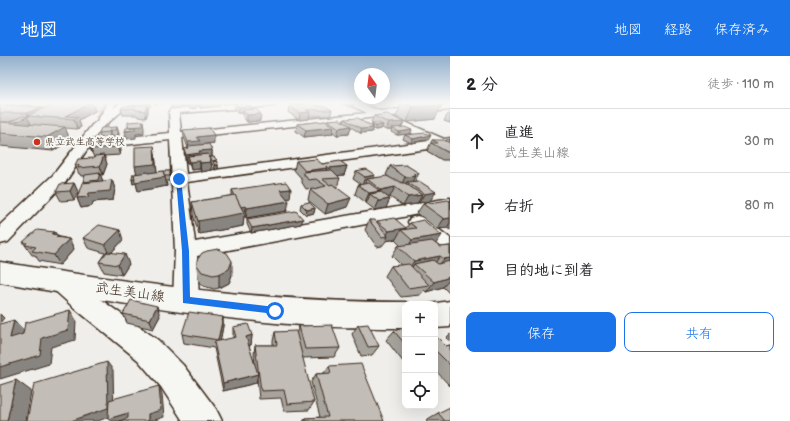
<!DOCTYPE html>
<html lang="ja">
<meta charset="utf-8">
<style>
body{margin:0;font-family:"Balsamiq Sans","Klee One",sans-serif;background:#f2f2f2;color:#202124}
.controls{position:absolute;right:12px;bottom:12px;display:grid;overflow:hidden;border-radius:8px;box-shadow:0 4px 16px #0002}
.controls button{width:36px;height:36px;display:grid;place-items:center;padding:0;border:0;border-bottom:1px solid #e0e0e0;background:#fff;color:#202124;font:20px sans-serif}
.compass{position:absolute;left:354px;top:12px;width:36px;height:36px;border-radius:50%;background:#fff;box-shadow:0 4px 16px #0002;rotate:346deg}
.stop{position:absolute;width:12px;height:12px;margin:-9px;border:3px solid #1a73e8;border-radius:50%;background:#fff}
.stop.end{background:#1a73e8;border-color:#fff;box-shadow:0 1px 4px #0008}
.list{margin:0;padding:0;list-style:none}
h2{display:flex;justify-content:space-between;align-items:center;height:52px;margin:0;padding:0 16px;font-size:17px}
h2 small{font-size:13px;font-weight:400;color:#757577}
.list li{display:grid;grid-template-columns:26px 1fr auto;gap:12px;align-items:center;box-sizing:border-box;height:64px;padding:0 16px;border-top:1px solid #e0e0e0}
.list b{display:block;font-size:15px;white-space:nowrap}
.list p{margin:0;font-size:13px;white-space:nowrap;color:#757577}
.list em{font-size:13px;font-style:normal;color:#757577}
.actions{display:flex;gap:8px;padding:12px 16px}
.actions a{flex:1;padding:9px 0;border:1px solid #1a73e8;border-radius:8px;text-align:center;font-size:14px;color:#1a73e8}
.actions .main{background:#1a73e8;color:#fff}
.icon{flex:none;width:22px;height:22px;fill:none;stroke:currentColor;stroke-width:2;stroke-linecap:round;stroke-linejoin:round}
.map{position:relative;flex:none;width:450px;height:365px;overflow:hidden}
header{display:flex;align-items:center;gap:24px;box-sizing:border-box;height:56px;padding:0 20px;background:#1a73e8;color:#fff}
header strong{font-size:19px}
nav{display:flex;gap:22px;margin-inline-start:auto;font-size:14px}
main{display:flex}
aside{flex:1;background:#fff}
.map>svg:first-child{display:block}
</style>
<header>
<strong>地図</strong>
<nav><a>地図</a><a>経路</a><a>保存済み</a></nav>
</header>
<main>
<div class="map">
<svg width="450" height="365" viewBox="0 0 450 365">
<rect width="100%" height="100%" fill="#efeeea"/>
<filter id="ink" filterUnits="userSpaceOnUse"><feTurbulence type="fractalNoise" baseFrequency=".025" numOctaves="2"/><feDisplacementMap in="SourceGraphic" scale="8" xChannelSelector="R" yChannelSelector="G"/><feConvolveMatrix kernelMatrix="1 2 1 2 8 2 1 2 1" color-interpolation-filters="sRGB"/></filter>
<g filter="url(#ink)">
<!-- green -->
<path fill="#d4d1cc" stroke="#887e75" d="M 0,47 L 105,47 L 99,55 L 0,49 Z"/>
<g fill="none" stroke-linecap="round" stroke-linejoin="round">
<!-- stream -->
<path fill="#81766d" fill-rule="evenodd" d="M 106,47 L 108,47 L 97,62 L 95,62 Z"/>
<defs>
<g id="minor">
<path d="M 108,47 L 116,47 L 105,69 L 97,69 L 96,67 Z"/>
<path d="M 244,47 L 278,47 L 274,50 L 179,57 L 181,76 L 367,57 L 350,49 L 349,47 L 360,47 L 380,55 L 450,48 L 450,54 L 391,60 L 444,83 L 450,82 L 450,90 L 187,126 L 195,186 L 450,142 L 450,152 L 197,200 L 199,244 L 195,251 L 186,255 L 177,251 L 173,244 L 175,195 L 170,84 L 85,93 L 81,92 L 79,89 L 81,86 L 85,85 L 170,77 L 169,55 L 171,53 ZM 377,61 L 429,85 L 186,118 L 182,82 Z"/>
<path d="M 417,160 L 424,162 L 450,182 L 450,200 L 443,198 L 410,170 L 408,166 L 410,162 Z"/>
<path d="M 60,216 L 68,218 L 90,236 L 158,284 L 183,309 L 216,353 L 222,365 L 183,365 L 161,331 L 138,304 L 72,250 L 52,232 L 48,225 L 52,218 Z"/>
</g>
<path id="tertiary" d="M 120,47 L 131,47 L 100,74 L 65,127 L 8,186 L 0,188 L 0,169 L 53,119 L 92,69 Z"/>
<g id="primary">
<path d="M 0,206 C 136,228 267,246 405,246 L 410,248 L 405,248 L 405,272 C 371,272 336,272 302,269 C 200,262 100,244 0,226 Z"/>
<path d="M 450,245 L 450,271 L 435,272 L 435,248 L 430,248 Z"/>
</g>
</defs>
<!-- minor casing -->
<use href="#minor" stroke="#3b2a1e" stroke-width="3"/>
<!-- tertiary casing -->
<use href="#tertiary" stroke="#3b2a1e" stroke-width="3"/>
<!-- primary casing -->
<use href="#primary" stroke="#3b2a1e" stroke-width="3"/>
<!-- minor -->
<use href="#minor" fill="#f6f6f2" fill-rule="evenodd"/>
<!-- tertiary -->
<use href="#tertiary" fill="#f6f6f2" fill-rule="evenodd"/>
<!-- primary -->
<use href="#primary" fill="#f6f6f2" fill-rule="evenodd"/>
</g>
<!-- wall -->
<g fill="#a7a39d" stroke="#3b2a1e">
<path d="M 0,47 L 10,47 L 12,49 L 42,51 L 43,53 L 95,55 L 79,64 L 81,71 L 77,73 L 65,72 L 70,84 L 53,95 L 0,90 L 0,66 L 8,66 L 0,66 Z"/>
<path d="M 129,47 L 151,47 L 150,49 L 150,50 L 148,53 L 148,56 L 146,62 L 138,61 L 137,59 L 123,59 L 121,53 L 129,50 Z"/>
<path d="M 170,47 L 196,47 L 196,52 L 190,53 L 188,50 L 172,53 Z"/>
<path d="M 197,47 L 220,47 L 220,50 L 200,52 Z"/>
<path d="M 233,47 L 248,47 L 251,50 L 251,53 L 260,65 L 247,66 L 243,61 L 243,57 L 238,57 L 235,53 L 235,48 Z"/>
<path d="M 288,47 L 302,47 L 302,48 L 318,50 L 332,54 L 330,60 L 309,60 L 309,63 L 299,64 L 288,56 L 289,50 L 292,49 Z"/>
<path d="M 340,47 L 354,47 L 353,50 L 347,50 Z"/>
<path d="M 394,47 L 437,47 L 435,63 L 407,66 L 396,61 L 401,49 Z"/>
<path d="M 450,57 L 450,67 L 444,65 L 448,58 Z"/>
<path d="M 374,60 L 404,66 L 401,72 L 412,74 L 410,78 L 397,79 L 391,76 L 392,74 L 386,74 L 382,72 L 381,73 L 375,74 L 373,73 L 372,76 L 360,77 L 351,71 L 349,78 L 337,79 L 333,76 L 332,78 L 304,81 L 296,75 L 297,68 L 327,65 L 327,64 L 344,66 L 344,63 L 365,67 L 371,69 L 372,67 L 373,67 L 371,66 Z"/>
<path d="M 117,71 L 119,78 L 118,81 L 112,81 L 111,84 L 110,84 L 111,86 L 121,94 L 120,99 L 104,100 L 107,108 L 103,119 L 100,119 L 103,125 L 112,124 L 115,133 L 113,144 L 93,146 L 92,150 L 81,152 L 77,142 L 83,127 L 83,126 L 85,120 L 81,120 L 80,118 L 79,118 L 75,109 L 94,102 L 95,101 L 94,101 L 92,97 L 89,89 L 100,82 L 99,77 Z"/>
<path d="M 183,74 L 214,87 L 200,89 L 212,94 L 212,101 L 217,106 L 218,109 L 218,113 L 215,114 L 213,109 L 211,107 L 212,114 L 201,116 L 200,113 L 191,114 L 189,107 L 187,107 L 185,101 L 184,93 L 188,92 L 184,81 Z"/>
<path d="M 405,79 L 429,83 L 411,87 L 403,83 Z"/>
<path d="M 450,83 L 450,104 L 442,104 L 427,95 L 432,84 L 446,85 L 446,84 Z"/>
<path d="M 154,90 L 155,98 L 157,116 L 170,115 L 171,125 L 166,125 L 167,130 L 138,135 L 136,127 L 133,128 L 132,123 Z"/>
<path d="M 296,105 L 347,110 L 344,119 L 337,119 L 340,122 L 337,131 L 336,131 L 347,151 L 325,158 L 308,144 L 310,134 L 315,133 L 314,132 L 306,133 L 301,125 L 301,122 L 294,114 Z"/>
<path d="M 390,110 L 419,117 L 415,125 L 430,145 L 419,147 L 418,146 L 417,148 L 403,150 L 390,141 L 388,141 L 386,152 L 375,154 L 366,147 L 367,146 L 365,146 L 355,138 L 358,129 L 360,128 L 353,123 L 356,115 L 374,122 L 390,122 L 386,119 Z"/>
<path d="M 74,127 L 78,136 L 74,144 L 61,145 L 56,136 Z"/>
<path d="M 232,134 L 290,142 L 286,142 L 287,155 L 246,162 L 245,160 L 244,160 L 243,170 L 199,178 L 193,159 L 192,146 L 232,140 Z"/>
<path d="M 450,145 L 450,174 L 447,172 L 437,173 L 417,157 L 423,148 Z"/>
<path d="M 301,148 L 315,152 L 314,157 L 306,159 L 300,153 Z"/>
<path d="M 247,163 L 301,168 L 251,177 L 247,168 Z"/>
<path d="M 369,164 L 377,166 L 377,165 L 405,173 L 410,167 L 440,191 L 450,190 L 450,238 L 443,231 L 426,236 L 424,234 L 420,239 L 401,241 L 385,220 L 391,210 L 401,209 L 392,200 L 398,190 L 401,190 L 395,184 L 396,183 L 386,185 L 382,190 L 377,191 L 365,174 Z"/>
<path d="M 56,178 L 60,181 L 69,183 L 74,193 L 60,209 L 39,205 L 35,199 L 32,199 L 23,186 Z"/>
<path d="M 83,182 L 123,184 L 112,196 L 129,208 L 122,219 L 104,216 L 99,206 L 105,197 L 88,192 Z"/>
<path d="M 197,209 L 232,219 L 229,227 L 219,232 L 214,233 L 203,230 L 198,223 Z"/>
<path d="M 123,258 L 160,260 L 153,273 L 127,267 Z"/>
<path d="M 223,261 L 223,270 L 220,285 L 233,282 L 233,271 L 252,279 L 251,289 L 249,289 L 255,311 L 254,298 L 255,289 L 273,289 L 273,285 L 275,276 L 296,278 L 299,270 L 340,292 L 334,301 L 302,302 L 314,346 L 309,354 L 284,355 L 281,342 L 259,343 L 257,323 L 256,327 L 223,335 L 214,292 L 184,287 L 182,278 Z"/>
<path d="M 358,269 L 379,290 L 372,299 L 361,300 L 352,278 Z"/>
<path d="M 394,275 L 405,275 L 405,307 L 404,307 L 386,284 Z"/>
<path d="M 450,278 L 450,285 L 446,282 Z"/>
<path d="M 435,283 L 446,290 L 450,289 L 450,330 L 435,314 Z"/>
<path d="M 329,310 L 384,365 L 303,365 L 306,362 L 320,361 L 311,326 L 316,318 L 324,317 Z"/>
<path d="M 438,357 L 450,365 L 427,365 L 426,364 Z"/>
</g>
<!-- shaded-wall -->
<g fill="#888480" stroke="#3b2a1e">
<path d="M 0,47 L 10,47 L 13,51 L 0,56 Z"/>
<path d="M 91,47 L 92,47 L 95,55 L 79,64 L 81,71 L 77,73 L 74,63 L 65,60 Z"/>
<path d="M 147,47 L 150,47 L 150,50 L 148,53 Z"/>
<path d="M 154,47 L 166,47 L 154,48 Z"/>
<path d="M 171,47 L 188,47 L 188,50 L 172,53 Z"/>
<path d="M 189,47 L 196,47 L 196,52 L 190,53 Z"/>
<path d="M 200,47 L 220,47 L 220,50 L 200,52 Z"/>
<path d="M 292,47 L 302,47 L 302,48 L 292,49 Z"/>
<path d="M 348,47 L 354,47 L 353,50 L 347,50 Z"/>
<path d="M 147,49 L 148,56 L 146,62 L 145,55 Z"/>
<path d="M 442,49 L 435,63 L 407,66 L 413,51 Z"/>
<path d="M 251,50 L 251,56 L 243,54 L 243,57 L 238,57 L 239,51 Z"/>
<path d="M 42,51 L 46,61 L 28,60 L 27,57 Z"/>
<path d="M 310,56 L 309,63 L 299,64 L 300,57 Z"/>
<path d="M 261,58 L 260,65 L 247,66 L 247,59 Z"/>
<path d="M 27,61 L 31,68 L 9,78 L 0,69 Z"/>
<path d="M 143,65 L 144,72 L 144,77 L 136,78 L 136,82 L 127,83 L 125,75 L 129,75 L 128,71 Z"/>
<path d="M 404,66 L 400,73 L 392,72 L 392,74 L 386,74 L 389,67 Z"/>
<path d="M 383,69 L 381,73 L 375,74 L 376,70 Z"/>
<path d="M 351,70 L 349,78 L 337,79 L 339,72 Z"/>
<path d="M 374,70 L 372,76 L 360,77 L 362,73 Z"/>
<path d="M 65,71 L 70,84 L 53,95 L 47,81 Z"/>
<path d="M 117,71 L 119,78 L 118,81 L 116,74 Z"/>
<path d="M 334,71 L 332,78 L 304,81 L 306,74 Z"/>
<path d="M 110,74 L 112,81 L 111,84 L 109,76 Z"/>
<path d="M 412,74 L 410,78 L 397,79 L 399,76 Z"/>
<path d="M 214,79 L 214,87 L 200,89 L 189,94 L 188,86 L 197,81 Z"/>
<path d="M 431,79 L 429,83 L 411,87 L 413,83 Z"/>
<path d="M 110,81 L 112,89 L 91,93 L 92,97 L 89,89 L 97,87 Z"/>
<path d="M 119,86 L 121,94 L 120,99 L 117,91 Z"/>
<path d="M 154,90 L 155,98 L 157,117 L 137,119 L 135,110 Z"/>
<path d="M 212,94 L 212,102 L 210,101 L 210,102 L 201,104 L 201,106 L 200,106 L 200,113 L 191,114 L 190,106 L 188,100 L 189,107 L 187,107 L 186,99 L 199,95 Z"/>
<path d="M 104,99 L 107,108 L 103,119 L 100,110 Z"/>
<path d="M 211,106 L 212,114 L 201,116 L 200,107 Z"/>
<path d="M 215,109 L 218,109 L 218,113 L 215,114 Z"/>
<path d="M 347,110 L 344,119 L 326,121 L 329,112 Z"/>
<path d="M 327,112 L 325,121 L 304,119 L 305,115 Z"/>
<path d="M 100,117 L 103,126 L 87,135 L 83,126 Z"/>
<path d="M 375,119 L 372,126 L 367,123 L 365,129 L 362,130 L 365,121 Z"/>
<path d="M 149,120 L 165,121 L 167,130 L 138,135 L 136,127 L 133,128 L 132,123 Z"/>
<path d="M 415,120 L 411,128 L 407,126 L 406,129 L 401,130 L 405,121 Z"/>
<path d="M 112,124 L 115,133 L 113,144 L 93,146 L 92,150 L 81,152 L 77,142 L 89,137 Z"/>
<path d="M 74,127 L 78,136 L 74,144 L 70,135 Z"/>
<path d="M 395,131 L 390,141 L 377,143 L 381,134 Z"/>
<path d="M 291,133 L 290,142 L 278,144 L 280,134 Z"/>
<path d="M 380,135 L 377,143 L 370,138 L 367,146 L 365,146 L 369,137 Z"/>
<path d="M 436,136 L 430,145 L 419,147 L 424,138 Z"/>
<path d="M 422,139 L 417,148 L 403,150 L 408,141 Z"/>
<path d="M 351,142 L 347,151 L 325,158 L 328,148 Z"/>
<path d="M 390,143 L 386,152 L 375,154 L 379,145 Z"/>
<path d="M 289,145 L 287,155 L 246,162 L 247,152 Z"/>
<path d="M 246,150 L 245,160 L 244,160 L 243,170 L 199,178 L 198,165 L 241,151 Z"/>
<path d="M 315,152 L 314,157 L 306,159 L 307,154 Z"/>
<path d="M 450,162 L 450,167 L 447,172 L 437,173 L 444,163 Z"/>
<path d="M 303,163 L 301,168 L 251,177 L 252,172 Z"/>
<path d="M 406,172 L 404,177 L 401,174 L 396,183 L 386,185 L 388,180 L 386,180 L 389,175 Z"/>
<path d="M 120,174 L 123,184 L 109,199 L 105,189 Z"/>
<path d="M 55,176 L 57,180 L 58,179 L 63,188 L 52,178 Z"/>
<path d="M 442,179 L 435,189 L 406,194 L 412,184 Z"/>
<path d="M 69,183 L 74,193 L 60,209 L 54,199 Z"/>
<path d="M 125,198 L 129,208 L 122,219 L 118,209 Z"/>
<path d="M 440,200 L 433,210 L 414,208 L 410,215 L 407,215 L 414,205 Z"/>
<path d="M 450,202 L 450,211 L 436,213 L 444,203 Z"/>
<path d="M 232,205 L 232,219 L 229,227 L 219,232 L 219,218 Z"/>
<path d="M 450,221 L 450,223 L 443,231 L 426,236 L 434,226 Z"/>
<path d="M 157,250 L 160,260 L 153,273 L 150,264 Z"/>
<path d="M 70,254 L 76,264 L 75,284 L 51,291 L 49,308 L 0,323 L 0,311 L 42,282 Z"/>
<path d="M 0,258 L 4,262 L 0,267 Z"/>
<path d="M 223,261 L 223,270 L 219,293 L 218,284 Z"/>
<path d="M 14,264 L 24,274 L 20,291 L 10,282 Z"/>
<path d="M 252,279 L 251,289 L 245,290 L 246,281 Z"/>
<path d="M 107,306 L 113,314 L 114,359 L 98,365 L 71,365 Z"/>
<path d="M 258,318 L 256,327 L 223,335 L 223,327 Z"/>
<path d="M 16,324 L 31,335 L 26,365 L 7,365 Z"/>
<path d="M 159,330 L 162,338 L 164,361 L 152,365 L 148,365 L 148,358 Z"/>
<path d="M 128,357 L 129,365 L 111,365 L 108,363 Z"/>
</g>
<!-- building -->
<g fill="#c2bdb7" stroke="#3b2a1e">
<path d="M 3,47 L 9,47 L 5,49 L 42,51 L 27,57 L 0,57 L 0,48 Z"/>
<path d="M 56,47 L 91,47 L 65,60 L 78,61 L 74,63 L 27,60 Z"/>
<path d="M 235,47 L 248,47 L 251,50 L 239,51 Z"/>
<path d="M 313,47 L 318,50 L 325,50 L 332,54 L 306,54 L 310,56 L 300,57 L 289,50 Z"/>
<path d="M 402,47 L 437,47 L 442,49 L 413,51 Z"/>
<path d="M 24,48 L 32,49 L 28,50 L 20,50 Z"/>
<path d="M 147,49 L 145,55 L 136,54 L 135,52 L 121,53 L 123,50 Z"/>
<path d="M 256,53 L 261,58 L 247,59 L 243,54 Z"/>
<path d="M 387,58 L 404,66 L 389,67 L 374,60 Z"/>
<path d="M 23,60 L 27,60 L 27,61 L 13,67 L 7,67 Z"/>
<path d="M 358,62 L 365,67 L 374,70 L 371,71 L 373,72 L 362,73 L 344,63 Z"/>
<path d="M 339,63 L 351,70 L 339,72 L 327,64 Z"/>
<path d="M 143,65 L 143,70 L 128,71 L 128,66 Z"/>
<path d="M 325,65 L 334,71 L 306,74 L 297,68 Z"/>
<path d="M 0,66 L 65,71 L 47,81 L 0,77 Z"/>
<path d="M 372,67 L 378,67 L 383,69 L 376,70 Z"/>
<path d="M 117,71 L 116,74 L 110,74 L 109,76 L 99,77 L 101,72 Z"/>
<path d="M 135,71 L 135,74 L 125,75 L 126,72 Z"/>
<path d="M 405,71 L 412,74 L 399,76 L 392,72 Z"/>
<path d="M 209,72 L 214,79 L 197,81 L 200,85 L 188,86 L 183,74 Z"/>
<path d="M 425,77 L 431,79 L 413,83 L 405,79 Z"/>
<path d="M 110,81 L 109,86 L 97,87 L 97,88 L 89,89 L 91,83 Z"/>
<path d="M 432,84 L 444,84 L 450,87 L 450,96 L 447,96 L 431,87 L 438,87 Z"/>
<path d="M 119,86 L 117,91 L 91,93 L 93,89 L 100,89 L 101,87 Z"/>
<path d="M 209,88 L 212,94 L 199,95 L 200,97 L 186,99 L 184,93 L 189,92 L 188,90 Z"/>
<path d="M 154,90 L 155,108 L 135,110 L 135,91 Z"/>
<path d="M 208,98 L 211,106 L 200,107 L 200,105 L 190,106 L 188,100 Z"/>
<path d="M 104,99 L 100,110 L 78,112 L 79,109 L 75,109 L 78,103 L 94,102 L 95,100 Z"/>
<path d="M 210,101 L 214,101 L 217,104 L 212,105 Z"/>
<path d="M 316,103 L 322,108 L 340,105 L 347,110 L 329,112 L 326,110 L 327,112 L 305,115 L 296,105 Z"/>
<path d="M 216,105 L 218,109 L 215,109 L 213,106 Z"/>
<path d="M 406,109 L 419,117 L 413,118 L 415,120 L 405,121 L 390,110 Z"/>
<path d="M 366,113 L 375,119 L 365,121 L 356,115 Z"/>
<path d="M 332,114 L 340,122 L 322,123 L 330,129 L 332,128 L 351,142 L 328,148 L 310,134 L 326,130 L 316,123 L 308,124 L 303,116 Z"/>
<path d="M 163,115 L 165,121 L 135,126 L 134,118 L 148,116 L 148,117 Z"/>
<path d="M 163,115 L 170,115 L 170,120 L 165,120 Z"/>
<path d="M 100,117 L 98,124 L 83,126 L 85,119 Z"/>
<path d="M 133,118 L 134,118 L 135,123 L 132,123 Z"/>
<path d="M 387,120 L 394,124 L 397,124 L 402,127 L 405,127 L 422,139 L 408,141 L 395,131 L 381,134 L 367,123 Z"/>
<path d="M 112,124 L 110,135 L 89,137 L 88,141 L 77,142 L 82,127 Z"/>
<path d="M 419,125 L 436,136 L 424,138 L 407,126 Z"/>
<path d="M 286,126 L 291,133 L 280,134 L 289,145 L 247,152 L 246,150 L 241,151 L 232,134 Z"/>
<path d="M 74,127 L 70,135 L 56,136 L 60,128 Z"/>
<path d="M 369,127 L 380,135 L 369,137 L 358,129 Z"/>
<path d="M 381,136 L 390,143 L 379,145 L 370,138 Z"/>
<path d="M 235,139 L 244,157 L 198,165 L 192,146 Z"/>
<path d="M 448,144 L 450,145 L 450,162 L 444,163 L 423,148 Z"/>
<path d="M 309,146 L 315,152 L 307,154 L 301,148 Z"/>
<path d="M 296,155 L 303,163 L 252,172 L 247,163 Z"/>
<path d="M 394,162 L 406,172 L 389,175 L 377,165 Z"/>
<path d="M 369,164 L 375,164 L 388,180 L 382,181 Z"/>
<path d="M 423,164 L 442,179 L 412,184 L 401,174 L 416,172 L 410,167 Z"/>
<path d="M 99,169 L 120,174 L 105,189 L 83,182 Z"/>
<path d="M 37,174 L 55,176 L 52,178 L 58,179 L 56,181 L 69,183 L 54,199 L 32,195 L 36,191 L 25,189 L 27,187 L 23,186 Z"/>
<path d="M 432,185 L 440,191 L 450,190 L 450,202 L 444,203 L 440,200 L 414,205 L 398,190 Z"/>
<path d="M 218,193 L 227,197 L 232,205 L 229,213 L 219,218 L 213,219 L 202,216 L 197,209 L 197,204 L 202,197 L 207,195 Z"/>
<path d="M 107,196 L 125,198 L 118,209 L 99,206 Z"/>
<path d="M 433,204 L 438,208 L 450,205 L 450,221 L 434,226 L 414,208 Z"/>
<path d="M 409,208 L 429,229 L 408,232 L 391,210 Z"/>
<path d="M 131,244 L 157,250 L 150,264 L 123,258 Z"/>
<path d="M 70,254 L 68,274 L 42,282 L 40,299 L 0,311 L 0,268 L 14,264 L 10,282 L 23,278 L 25,267 Z"/>
<path d="M 189,256 L 223,261 L 218,284 L 182,278 Z"/>
<path d="M 248,268 L 252,279 L 246,281 L 258,318 L 223,327 L 214,286 L 236,281 L 233,271 Z"/>
<path d="M 368,268 L 379,290 L 368,291 L 358,269 Z"/>
<path d="M 332,269 L 340,292 L 305,293 L 299,270 Z"/>
<path d="M 403,272 L 405,275 L 405,288 L 394,275 Z"/>
<path d="M 296,275 L 314,346 L 287,348 L 284,334 L 261,335 L 255,289 L 277,289 L 275,276 Z"/>
<path d="M 438,282 L 446,290 L 450,289 L 450,309 L 435,294 L 435,283 Z"/>
<path d="M 107,306 L 108,352 L 71,365 L 27,365 L 34,328 Z"/>
<path d="M 361,308 L 384,365 L 306,365 L 306,362 L 328,361 L 316,318 L 331,317 L 329,310 Z"/>
<path d="M 16,324 L 7,365 L 0,365 L 0,329 Z"/>
<path d="M 159,330 L 161,354 L 148,358 L 148,365 L 119,365 L 128,362 L 128,357 L 108,363 L 109,344 Z"/>
<path d="M 450,351 L 450,365 L 445,365 L 438,357 Z"/>
</g>
</g>
<!-- sky -->
<linearGradient id="sky" x2="0" y2="1"><stop stop-color="#91afcc"/><stop offset="0.48" stop-color="#f8f7f6"/><stop offset="1" stop-color="#f8f7f6" stop-opacity="0"/></linearGradient>
<rect width="450" height="98" fill="url(#sky)"/>
<!-- route -->
<path fill="#1a73e8" d="M 179,121 L 181,123 L 189,195 L 190,241 L 275,251 L 280,255 L 278,257 L 275,258 L 183,247 L 182,195 L 176,123 Z"/>
<!-- markers -->
<circle fill="#c8321e" stroke="#f6f6f2" stroke-width="1.5" cx="37" cy="86" r="4"/>
<g text-anchor="middle" dominant-baseline="central" stroke-width="4" stroke-linejoin="round" paint-order="stroke">
<!-- far-poi labels -->
<g font-size="10" fill="#3b2a1e" stroke="#f6f6f2" text-anchor="start">
<text x="45" y="86">県立武生高等学校</text>
</g>
<!-- near-street labels -->
<g font-size="14" fill="#3b2a1e" stroke="#f6f6f2">
<text transform="translate(130 236) rotate(8)">武生美山線</text>
</g>
</g>
</svg>
<div class="controls">
<button>+</button>
<button>−</button>
<button><svg class="icon" aria-label="locate" viewBox="0 0 24 24"><circle cx="12" cy="12" r="6"/><path d="M12 2v4M12 18v4M2 12h4M18 12h4"/></svg></button>
</div>
<svg class="compass" viewBox="-18 -18 36 36"><path d="M0-13l5 13h-10z" fill="#e53935"/><path d="M0 13l5-13h-10z" fill="#757577"/></svg>
<div class="stop" style="left:275px;top:255px"></div>
<div class="stop end" style="left:179px;top:123px"></div>
</div>
<aside>
<h2>2 分<small>徒歩 · 110 m</small></h2>
<ul class="list">
<li><svg class="icon" aria-label="ahead" viewBox="0 0 24 24"><path d="M12 20V5M6 11l6-6 6 6"/></svg><div><b>直進</b><p>武生美山線</p></div><em>30 m</em></li>
<li><svg class="icon" aria-label="right" viewBox="0 0 24 24"><path d="M7 20v-9h11M14 6l5 5-5 5"/></svg><div><b>右折</b></div><em>80 m</em></li>
<li><svg class="icon" aria-label="arrive" viewBox="0 0 24 24"><path d="M6 21V4h12l-3 4 3 4H6"/></svg><div><b>目的地に到着</b></div></li>
</ul>
<div class="actions"><a class="main">保存</a><a>共有</a></div>
</aside>
</main>
